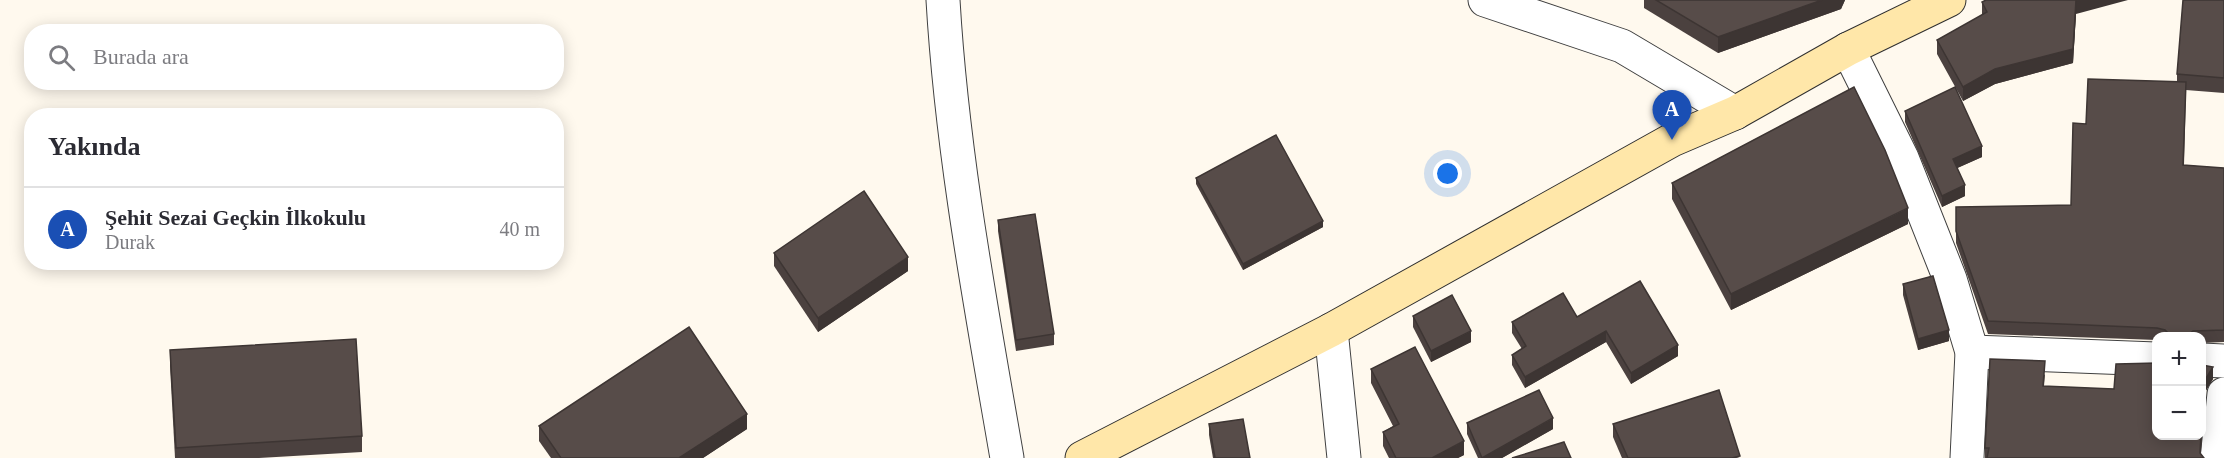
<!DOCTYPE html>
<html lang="tr">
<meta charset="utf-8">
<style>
body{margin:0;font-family:"Times New Roman",serif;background:#f2f2f3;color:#2b2b33}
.controls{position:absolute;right:18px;bottom:18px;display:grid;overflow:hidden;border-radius:12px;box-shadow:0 3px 15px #0003}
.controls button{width:54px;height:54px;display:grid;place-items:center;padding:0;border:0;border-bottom:2px solid #e1e1e2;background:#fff;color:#2b2b33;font:30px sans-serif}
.you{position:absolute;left:1448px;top:174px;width:21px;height:21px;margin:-15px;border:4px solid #fff;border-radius:50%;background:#1a73e8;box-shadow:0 0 0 9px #1a73e833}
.badge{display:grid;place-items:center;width:39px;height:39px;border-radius:50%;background:#db2777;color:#fff;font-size:20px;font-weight:700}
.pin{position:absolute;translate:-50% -50px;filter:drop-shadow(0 2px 3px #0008)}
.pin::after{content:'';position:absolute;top:32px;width:21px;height:18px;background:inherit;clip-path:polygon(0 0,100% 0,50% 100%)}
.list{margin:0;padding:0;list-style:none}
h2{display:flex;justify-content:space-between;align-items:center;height:78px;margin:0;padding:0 24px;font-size:26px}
h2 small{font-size:20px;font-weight:400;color:#7c7c81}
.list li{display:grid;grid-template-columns:39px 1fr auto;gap:18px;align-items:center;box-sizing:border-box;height:84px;padding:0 24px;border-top:2px solid #e1e1e2}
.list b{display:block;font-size:22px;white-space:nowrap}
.list p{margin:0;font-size:20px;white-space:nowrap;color:#7c7c81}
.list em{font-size:20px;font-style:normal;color:#7c7c81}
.icon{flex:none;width:33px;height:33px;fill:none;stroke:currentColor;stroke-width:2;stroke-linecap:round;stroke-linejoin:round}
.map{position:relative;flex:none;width:2224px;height:458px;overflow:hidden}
.search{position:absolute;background:#fff;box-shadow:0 3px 15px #0003;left:24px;top:24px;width:540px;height:66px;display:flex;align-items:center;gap:15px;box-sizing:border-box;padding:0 21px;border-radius:24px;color:#7c7c81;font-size:22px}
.panel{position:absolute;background:#fff;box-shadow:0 3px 15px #0003;left:24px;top:108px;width:540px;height:162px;border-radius:24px}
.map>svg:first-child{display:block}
</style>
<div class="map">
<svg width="2224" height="458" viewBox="0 0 2224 458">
<rect width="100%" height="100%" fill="#fff9ee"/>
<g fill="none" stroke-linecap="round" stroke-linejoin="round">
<defs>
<g id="street">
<path d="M 943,0 C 952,154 981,307 1007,458"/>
<path d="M 1485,0 L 1622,46 L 1735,113"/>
<path d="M 1848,49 L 1902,158 L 1950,279 L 1972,352 L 1967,458"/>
<path d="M 1331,330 L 1344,458"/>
<path d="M 1972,352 L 2156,359"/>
<path d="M 2202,360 L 2224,361"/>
<path d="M 2217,458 L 2224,394"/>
</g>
<path id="secondary" d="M 1082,458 L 1331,330 L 1672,140 L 1735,113 L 1848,49 L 1949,0"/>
</defs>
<!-- street casing -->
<use href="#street" stroke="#404040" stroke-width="35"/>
<!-- secondary casing -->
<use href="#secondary" stroke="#2f2f2f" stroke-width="35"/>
<!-- street -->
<use href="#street" stroke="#fff" stroke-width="33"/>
<!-- secondary -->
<use href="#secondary" stroke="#ffe7a9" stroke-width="33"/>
</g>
<!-- wall -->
<g fill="#4b413f">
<path d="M 1644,0 L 1845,0 L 1841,9 L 1718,53 L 1644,8 Z"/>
<path d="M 2224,0 L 2224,93 L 2186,90 L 2184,165 L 2224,168 L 2224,342 L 2202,343 L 2202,336 L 2157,336 L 2157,340 L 1988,334 L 1956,243 L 1956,207 L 2071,205 L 2086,124 L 2177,82 L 2177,74 Z"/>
<path d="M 1982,2 L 2076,14 L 2073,63 L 1995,84 L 1963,101 L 1937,54 L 1937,40 L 1982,15 Z"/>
<path d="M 1905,111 L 1982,157 L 1957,168 L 1965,196 L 1942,207 L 1905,122 Z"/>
<path d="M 1196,178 L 1323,227 L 1243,270 L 1196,184 Z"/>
<path d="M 1672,183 L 1908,224 L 1731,310 L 1672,199 Z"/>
<path d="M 998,220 L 1054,334 L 1054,345 L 1016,351 L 998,231 Z"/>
<path d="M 774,253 L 908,271 L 818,332 L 774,266 Z"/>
<path d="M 1903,284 L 1949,341 L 1918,350 L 1903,295 Z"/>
<path d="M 1413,316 L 1471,342 L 1431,362 L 1413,327 Z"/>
<path d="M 1577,317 L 1678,356 L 1631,384 L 1606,342 L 1525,388 L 1512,365 L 1512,355 L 1522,349 L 1512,333 L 1512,322 Z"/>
<path d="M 170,350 L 362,436 L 362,452 L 259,458 L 175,458 L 170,366 Z"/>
<path d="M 2202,365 L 2213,379 L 2205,392 L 2201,454 L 2204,458 L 1985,458 L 1985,448 L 2045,374 L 2044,386 L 2114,389 Z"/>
<path d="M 1371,369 L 1464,455 L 1458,458 L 1389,458 L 1383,446 L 1383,432 L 1393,426 L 1371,383 Z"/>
<path d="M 1467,423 L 1553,429 L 1502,458 L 1478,458 L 1467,434 Z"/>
<path d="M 1209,424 L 1250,458 L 1213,458 L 1209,435 Z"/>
<path d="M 1613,424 L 1740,458 L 1622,458 L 1613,437 Z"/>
<path d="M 539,426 L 747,429 L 703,458 L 551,458 L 539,441 Z"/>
</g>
<!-- shaded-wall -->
<g fill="#3d3533">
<path d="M 1822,0 L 1845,0 L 1841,9 L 1718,53 L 1718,37 Z"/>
<path d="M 2076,0 L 2128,0 L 2076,14 L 2073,63 L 1995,84 L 1963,101 L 1963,87 Z"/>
<path d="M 1982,146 L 1982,157 L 1953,170 L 1953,159 Z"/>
<path d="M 1965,185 L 1965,196 L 1942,207 L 1942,196 Z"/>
<path d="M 1908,208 L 1908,224 L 1731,310 L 1731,294 Z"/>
<path d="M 1323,221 L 1323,227 L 1243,270 L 1243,264 Z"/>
<path d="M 908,257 L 908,271 L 818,332 L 818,318 Z"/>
<path d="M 1949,330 L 1949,341 L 1918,350 L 1918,339 Z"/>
<path d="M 1471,331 L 1471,342 L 1431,362 L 1431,351 Z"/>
<path d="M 1606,331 L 1606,342 L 1525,388 L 1525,377 Z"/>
<path d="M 1678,345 L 1678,356 L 1631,384 L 1631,373 Z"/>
<path d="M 2213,367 L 2213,379 L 2205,392 L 2200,458 L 2200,453 L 2205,380 Z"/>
<path d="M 747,414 L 747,429 L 703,458 L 679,458 Z"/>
<path d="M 1553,418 L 1553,429 L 1502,458 L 1483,458 Z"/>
<path d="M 1464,441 L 1464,455 L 1458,458 L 1432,458 Z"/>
</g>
<!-- building -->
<g fill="#574c49" stroke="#3d3533" stroke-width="1.5">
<path d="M 1656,0 L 1822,0 L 1718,37 Z"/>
<path d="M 1986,0 L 2076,0 L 2073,49 L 1995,69 L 1963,87 L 1937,40 L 1987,12 L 1982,2 Z"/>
<path d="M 2183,0 L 2224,0 L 2224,78 L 2177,74 Z"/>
<path d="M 2088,79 L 2186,82 L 2183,165 L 2224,168 L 2224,330 L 2193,331 L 2187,336 L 2171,336 L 2165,330 L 2157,328 L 1988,321 L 1956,231 L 1956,207 L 2071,205 L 2073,123 L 2086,124 Z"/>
<path d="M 1854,87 L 1885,150 L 1908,208 L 1731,294 L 1672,183 Z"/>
<path d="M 1955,87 L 1982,146 L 1953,159 L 1965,185 L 1942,196 L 1905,111 Z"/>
<path d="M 1276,135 L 1323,221 L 1243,264 L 1196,178 Z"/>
<path d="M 864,191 L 908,257 L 818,318 L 774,253 Z"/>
<path d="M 1035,214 L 1054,334 L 1016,340 L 998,220 Z"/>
<path d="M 1933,276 L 1949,330 L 1918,339 L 1903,284 Z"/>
<path d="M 1640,281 L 1678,345 L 1631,373 L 1606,331 L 1525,377 L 1512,355 L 1526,346 L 1512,322 L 1563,293 L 1577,317 Z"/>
<path d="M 1452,295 L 1471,331 L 1431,351 L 1413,316 Z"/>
<path d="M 689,327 L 747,414 L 679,458 L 561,458 L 539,426 Z"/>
<path d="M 356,339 L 362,436 L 176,448 L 170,350 Z"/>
<path d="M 1415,347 L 1464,441 L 1432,458 L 1396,458 L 1383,432 L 1399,424 L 1371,369 Z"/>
<path d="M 1990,359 L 2045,361 L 2043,386 L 2114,389 L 2116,364 L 2157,363 L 2157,435 L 2201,435 L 2200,453 L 2204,458 L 1987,458 L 1989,448 L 1985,448 Z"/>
<path d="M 2202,365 L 2213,367 L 2205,380 L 2202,429 Z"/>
<path d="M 1539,390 L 1553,418 L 1482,458 L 1467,423 Z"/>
<path d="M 1719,390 L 1740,456 L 1732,458 L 1628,458 L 1613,424 Z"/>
<path d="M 1243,419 L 1250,458 L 1215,458 L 1209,424 Z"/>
<path d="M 1564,442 L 1571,458 L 1512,458 Z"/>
</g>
</svg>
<div class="controls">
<button>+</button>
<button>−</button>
</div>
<div class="you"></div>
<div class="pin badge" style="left:1672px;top:140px;background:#1a4fb4">A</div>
<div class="search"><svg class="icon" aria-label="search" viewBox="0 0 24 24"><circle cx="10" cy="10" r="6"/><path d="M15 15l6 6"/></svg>Burada ara</div>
<section class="panel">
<h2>Yakında<small></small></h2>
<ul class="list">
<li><span class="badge" style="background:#1a4fb4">A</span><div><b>Şehit Sezai Geçkin İlkokulu</b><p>Durak</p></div><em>40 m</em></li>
</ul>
</section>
</div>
